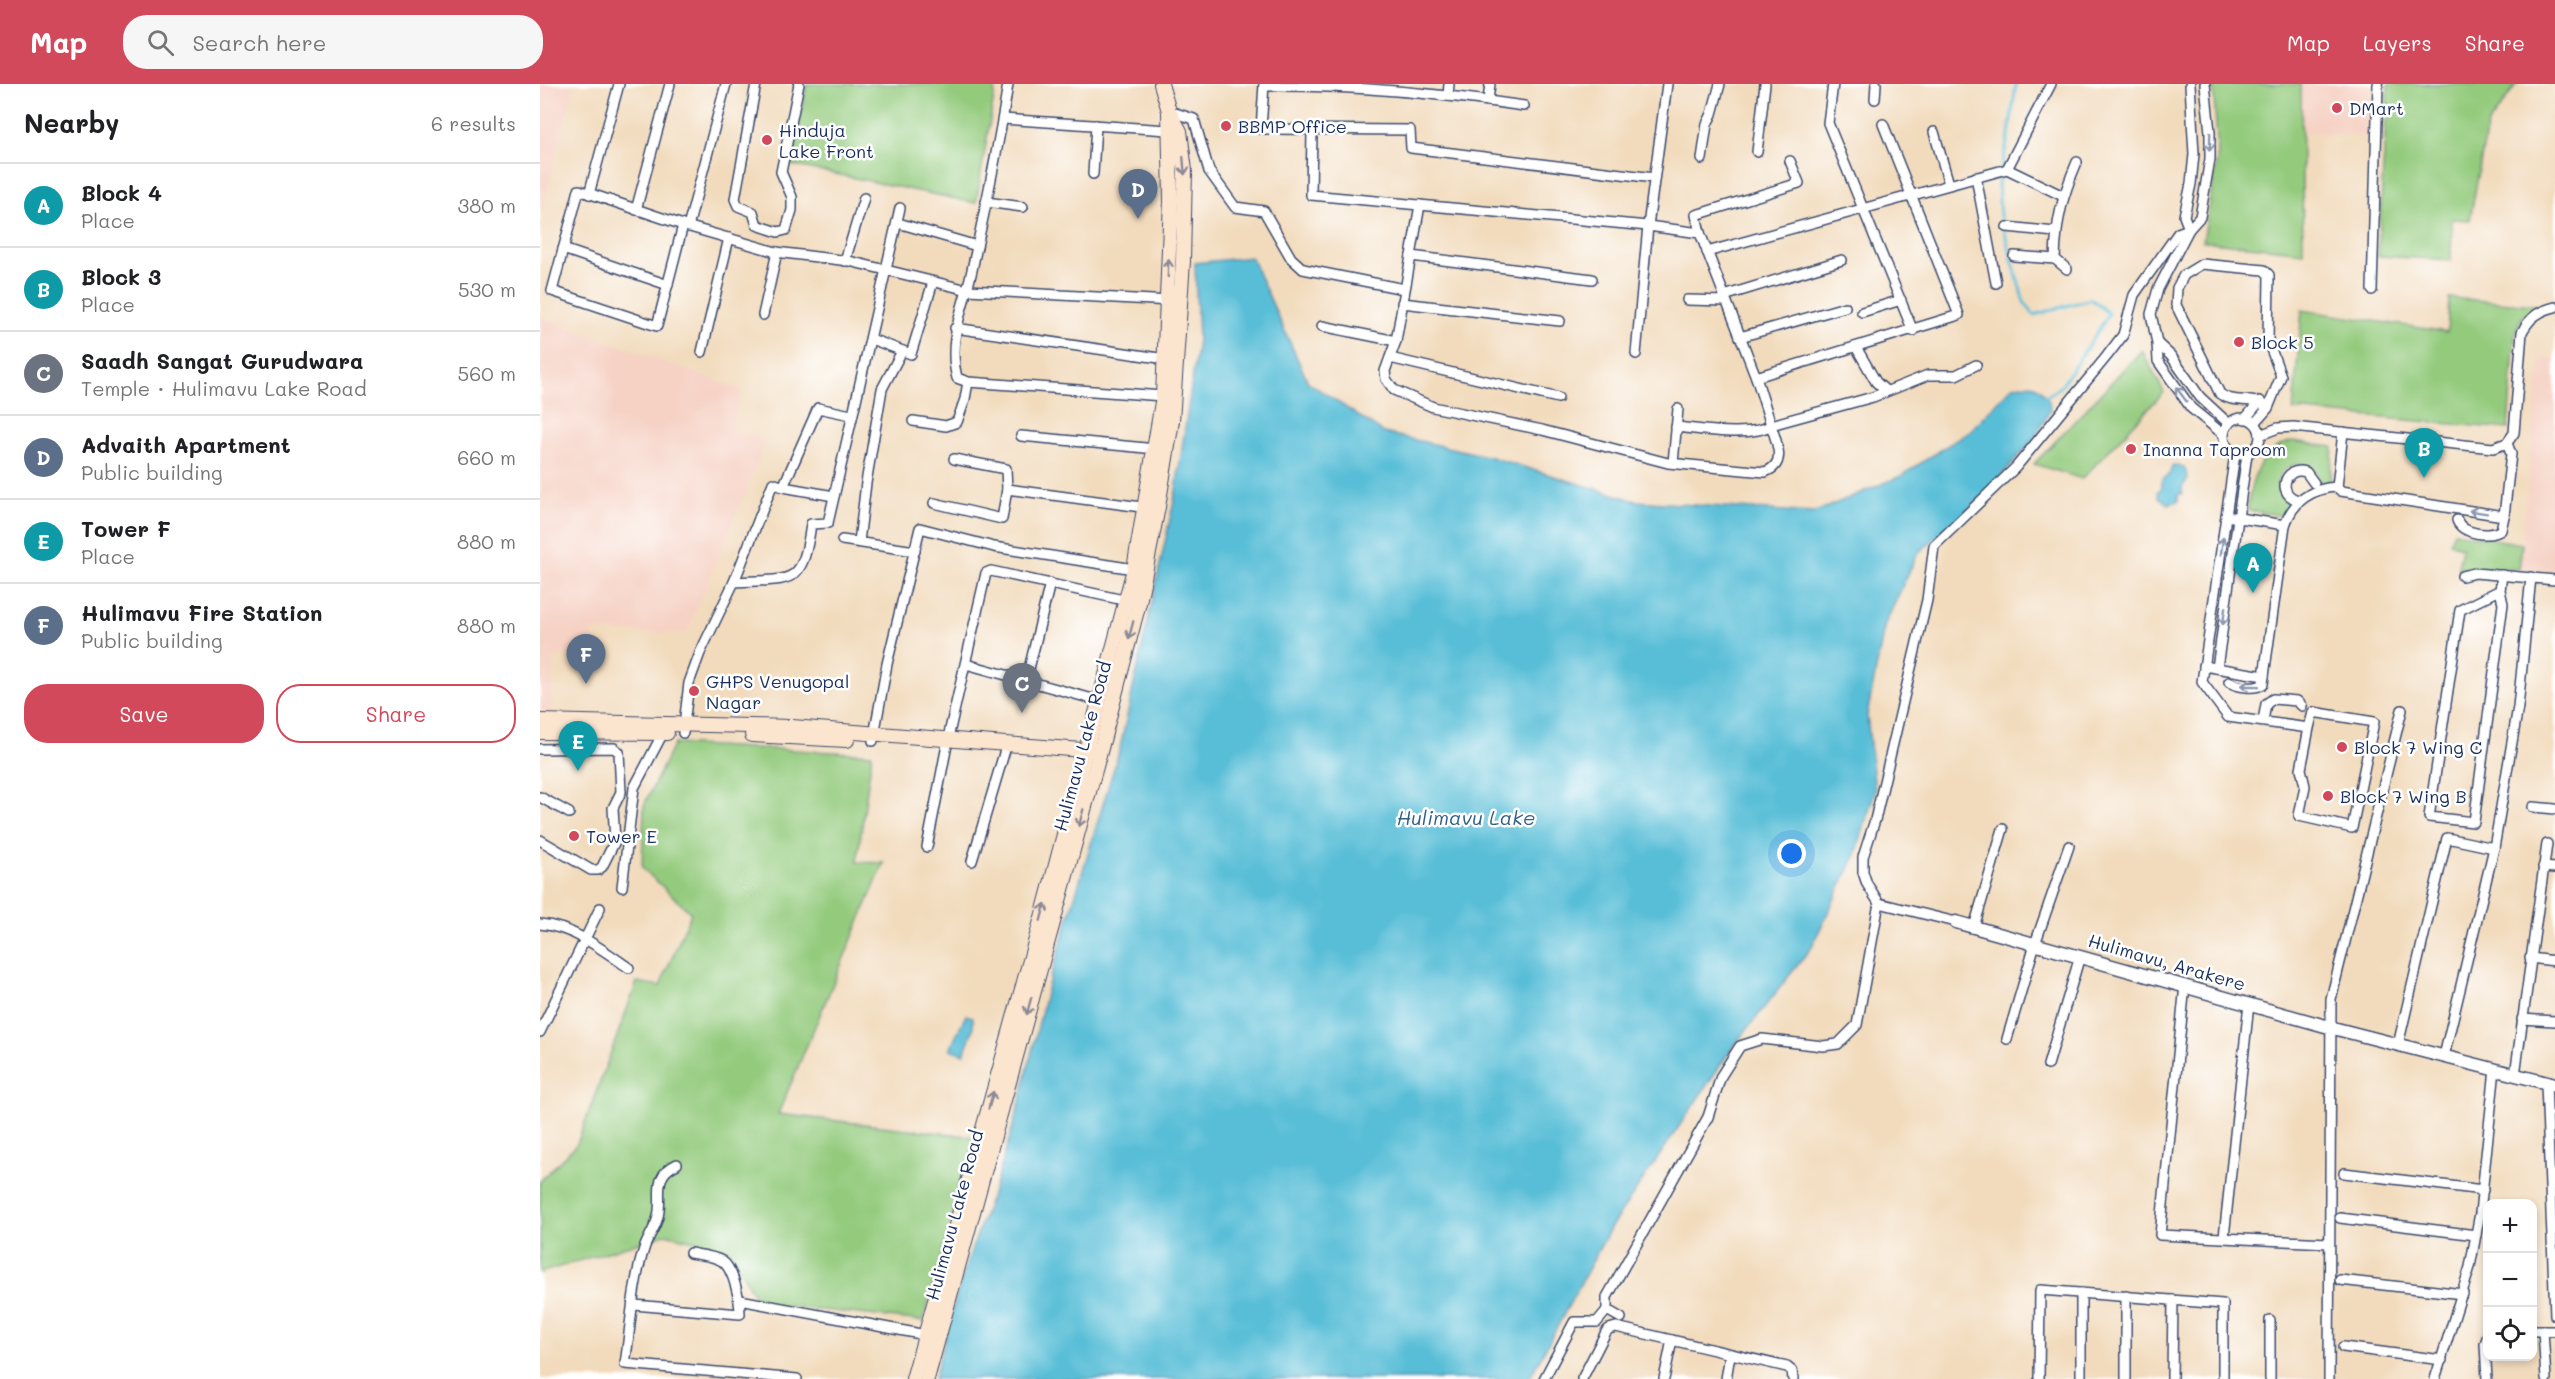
<!DOCTYPE html>
<meta charset="utf-8">
<style>
body{margin:0;font-family:Mali,sans-serif;background:#f6f6f6;color:#202124}
.controls{position:absolute;right:18px;bottom:18px;display:grid;overflow:hidden;border-radius:12px;box-shadow:0 3px 9px #0003}
.controls button{width:54px;height:54px;display:grid;place-items:center;padding:0;border:0;border-bottom:2px solid #e0e0e0;background:#fff;color:#202124;font:30px sans-serif}
.you{position:absolute;left:1252px;top:770px;width:21px;height:21px;margin:-15px;border:4px solid #fff;border-radius:50%;background:#1a73e8;box-shadow:0 0 0 9px #1a73e833}
.badge{display:grid;place-items:center;width:39px;height:39px;border-radius:50%;background:#d1495b;color:#fff;font-size:20px;font-weight:700}
.pin{position:absolute;translate:-50% -50px;filter:drop-shadow(0 2px 3px #0008)}
.pin::after{content:'';position:absolute;top:32px;width:21px;height:18px;background:inherit;clip-path:polygon(0 0,100% 0,50% 100%)}
.list{margin:0;padding:0;list-style:none}
h2{display:flex;justify-content:space-between;align-items:center;height:78px;margin:0;padding:0 24px;font-size:26px}
h2 small{font-size:20px;font-weight:400;color:#757577}
.list li{display:grid;grid-template-columns:39px 1fr auto;gap:18px;align-items:center;box-sizing:border-box;height:84px;padding:0 24px;border-top:2px solid #e0e0e0}
.list b{display:block;font-size:22px;white-space:nowrap}
.list p{margin:0;font-size:20px;white-space:nowrap;color:#757577}
.list em{font-size:20px;font-style:normal;color:#757577}
.actions{display:flex;gap:12px;padding:18px 24px}
.actions a{flex:1;padding:14px 0;border:2px solid #d1495b;border-radius:24px;text-align:center;font-size:21px;color:#d1495b}
.actions .main{background:#d1495b;color:#fff}
.icon{flex:none;width:33px;height:33px;fill:none;stroke:currentColor;stroke-width:2;stroke-linecap:round;stroke-linejoin:round}
.map{position:relative;flex:none;width:2015px;height:1295px;overflow:hidden}
header{display:flex;align-items:center;gap:36px;box-sizing:border-box;height:84px;padding:0 30px;background:#d1495b;color:#fff}
header strong{font-size:28px}
nav{display:flex;gap:33px;margin-inline-start:auto;font-size:21px}
.search{width:420px;height:54px;background:#f6f6f6;display:flex;align-items:center;gap:15px;box-sizing:border-box;padding:0 21px;border-radius:24px;color:#757577;font-size:22px}
main{display:flex}
aside{flex:1;background:#fff}
.map>svg:first-child{display:block}
</style>
<header>
<strong>Map</strong>
<div class="search"><svg class="icon" aria-label="search" viewBox="0 0 24 24"><circle cx="10" cy="10" r="6"/><path d="M15 15l6 6"/></svg>Search here</div>
<nav><a>Map</a><a>Layers</a><a>Share</a></nav>
</header>
<main>
<aside>
<h2>Nearby<small>6 results</small></h2>
<ul class="list">
<li><span class="badge" style="background:#0f9aa8">A</span><div><b>Block 4</b><p>Place</p></div><em>380 m</em></li>
<li><span class="badge" style="background:#0f9aa8">B</span><div><b>Block 3</b><p>Place</p></div><em>530 m</em></li>
<li><span class="badge" style="background:#6b7280">C</span><div><b>Saadh Sangat Gurudwara</b><p>Temple · Hulimavu Lake Road</p></div><em>560 m</em></li>
<li><span class="badge" style="background:#5c6f8a">D</span><div><b>Advaith Apartment</b><p>Public building</p></div><em>660 m</em></li>
<li><span class="badge" style="background:#0f9aa8">E</span><div><b>Tower F</b><p>Place</p></div><em>880 m</em></li>
<li><span class="badge" style="background:#5c6f8a">F</span><div><b>Hulimavu Fire Station</b><p>Public building</p></div><em>880 m</em></li>
</ul>
<div class="actions"><a class="main">Save</a><a>Share</a></div>
</aside>
<div class="map">
<svg width="2015" height="1295" viewBox="0 0 2015 1295">
<rect width="100%" height="100%" fill="#fff"/>
<filter id="ink" filterUnits="userSpaceOnUse"><feTurbulence type="fractalNoise" baseFrequency=".0167" numOctaves="2"/><feDisplacementMap in="SourceGraphic" scale="12" xChannelSelector="R" yChannelSelector="G"/><feConvolveMatrix kernelMatrix="1 2 1 2 8 2 1 2 1" color-interpolation-filters="sRGB"/></filter>
<filter id="wash" filterUnits="userSpaceOnUse"><feTurbulence type="fractalNoise" baseFrequency=".008" numOctaves="4" result="noise"/><feDisplacementMap in="SourceGraphic" scale="24" xChannelSelector="R" yChannelSelector="G"/><feGaussianBlur stdDeviation="1.35" result="paint"/><feColorMatrix in="noise" values="0 0 0 0 0 0 0 0 0 0 0 0 0 0 0 0 0 1.4 0 .05"/><feComposite in="paint" operator="in"/></filter>
<g filter="url(#wash)">
<rect width="100%" height="100%" fill="#f2dbbd"/>
<!-- built -->
<g fill="#f6d2c4">
<path d="M 0,0 L 34,1 L 0,133 Z"/>
<path d="M 1761,0 L 1832,0 L 1832,51 L 1763,49 Z"/>
<path d="M 0,233 L 202,306 L 190,346 L 226,357 L 146,550 L 53,547 L 53,571 L 13,572 L 12,627 L 0,628 Z"/>
<path d="M 2000,274 L 2015,274 L 2015,488 L 1979,485 Z"/>
</g>
<!-- green -->
<g fill="#93ca7c" stroke="#577c6d" stroke-width="1.5">
<path d="M 267,0 L 456,0 L 436,119 L 251,81 Z"/>
<path d="M 1673,0 L 1761,0 L 1763,168 L 1663,157 L 1678,69 Z"/>
<path d="M 1848,0 L 1977,0 L 1947,42 L 1930,136 L 1912,135 L 1911,176 L 1838,172 Z"/>
<path d="M 1909,214 L 1996,221 L 1981,235 L 1975,248 L 1968,345 L 1753,326 L 1762,226 L 1907,248 Z"/>
<path d="M 1602,266 L 1624,308 L 1542,395 L 1494,380 Z"/>
<path d="M 1752,357 L 1793,363 L 1790,398 L 1780,399 C 1770,358 1715,393 1748,419 L 1742,432 L 1707,426 C 1712,394 1717,367 1752,357 Z"/>
<path d="M 1914,448 L 1982,460 L 1979,485 L 1918,484 L 1922,464 L 1910,458 Z"/>
<path d="M 134,660 L 332,670 L 317,778 L 344,779 L 238,1030 L 435,1053 L 383,1237 L 218,1219 L 189,1165 L 125,1150 L 0,1189 L 0,1097 L 37,1060 L 97,898 L 120,902 L 151,829 L 102,784 L 104,721 Z"/>
</g>
<!-- water -->
<g fill="#59bed7" stroke="#3a769a" stroke-width="1.5">
<path d="M 711,173 L 768,298 L 844,349 L 951,373 L 1096,417 L 1273,429 L 1361,392 L 1430,347 L 1473,302 L 1492,300 L 1500,305 L 1509,317 L 1510,326 L 1494,355 L 1437,418 L 1378,469 L 1345,540 L 1327,631 L 1335,707 L 1316,770 L 1271,864 L 1190,967 L 1071,1143 L 989,1295 L 394,1295 L 421,1195 L 457,1096 L 479,1021 L 507,905 L 580,664 L 635,412 L 658,256 L 655,179 Z"/>
<path d="M 1639,381 L 1645,385 L 1648,395 L 1642,403 L 1642,409 L 1638,411 L 1638,417 L 1628,420 L 1619,413 L 1618,407 L 1622,404 L 1622,396 L 1630,389 L 1632,382 Z"/>
<path d="M 426,931 L 433,933 L 433,945 L 424,970 L 410,965 Z"/>
</g>
<g fill="none" stroke-linecap="round" stroke-linejoin="round">
<!-- stream -->
<path stroke="#59bed7" stroke-width="3" d="M 1476,0 L 1469,50 L 1458,100 L 1460,132 L 1484,218 L 1494,231 L 1551,215 L 1569,230 L 1522,301 L 1505,314"/>
</g>
</g>
<g filter="url(#ink)">
<g fill="none" stroke-linecap="round" stroke-linejoin="round">
<defs>
<g id="minor">
<path d="M 216,0 L 195,115 L 198,122 L 213,128 L 217,141 L 238,148 L 246,146 L 252,126 L 252,113 L 241,88 L 259,0"/>
<path d="M 468,0 C 459,63 445,124 432,186 C 424,223 407,256 417,294 L 428,298 L 623,312"/>
<path d="M 724,0 L 721,45 L 870,46 L 871,64 L 1114,94"/>
<path d="M 1293,0 L 1288,39 L 1373,247"/>
<path d="M 1665,0 L 1670,48 L 1670,75 L 1660,133 L 1649,145 L 1618,205 L 1611,230 L 1617,259 L 1618,277 L 1651,324 L 1683,350"/>
<path d="M 724,2 C 811,1 898,9 984,22"/>
<path d="M 908,12 L 909,0"/>
<path d="M 1335,15 L 1336,0"/>
<path d="M 948,17 L 950,0"/>
<path d="M 629,27 L 654,35 L 669,87 L 695,123 L 724,127 L 751,174 L 763,185 L 864,205"/>
<path d="M 463,35 L 628,46"/>
<path d="M 772,47 L 771,111 L 1108,142 L 1160,149 L 1216,293 L 1419,231 L 1343,40"/>
<path d="M 1394,48 L 1409,100"/>
<path d="M 1217,68 L 1225,0"/>
<path d="M 1162,75 L 1167,40 L 1172,30 L 1180,0"/>
<path d="M 1467,85 L 1511,0"/>
<path d="M 553,90 L 556,41"/>
<path d="M 1436,93 L 1456,199"/>
<path d="M 49,110 L 79,0"/>
<path d="M 446,118 L 483,123"/>
<path d="M 880,121 L 856,257 L 845,287 L 846,295 L 854,306 L 893,323 L 1002,346 L 1128,379 L 1225,388 C 1248,380 1236,358 1231,341 C 1212,354 1159,345 1136,343"/>
<path d="M 96,126 L 130,0"/>
<path d="M 358,139 L 437,162"/>
<path d="M 143,141 L 117,242 L 12,207 L 39,106 L 143,141 L 236,168 L 309,177 L 428,206 L 631,217"/>
<path d="M 148,143 L 186,0"/>
<path d="M 1467,143 L 1515,148"/>
<path d="M 1649,145 L 1644,132 L 1651,100 L 1654,70 L 1650,0"/>
<path d="M 1160,149 L 1156,131 L 1259,99 L 1250,77"/>
<path d="M 23,165 L 128,201"/>
<path d="M 1167,168 L 1467,85 L 1523,112"/>
<path d="M 871,172 L 1052,195"/>
<path d="M 1474,172 L 1515,175"/>
<path d="M 305,177 L 324,114"/>
<path d="M 1527,185 L 1515,175 C 1516,137 1522,113 1537,78"/>
<path d="M 1832,206 L 1838,0"/>
<path d="M 1184,212 L 1302,176"/>
<path d="M 1147,216 L 1186,217"/>
<path d="M 862,219 L 1020,237"/>
<path d="M 1322,228 L 1361,216"/>
<path d="M 223,231 L 237,168"/>
<path d="M 782,242 L 856,257"/>
<path d="M 415,244 L 626,275"/>
<path d="M 1200,253 L 1305,223"/>
<path d="M 331,255 L 371,270 L 393,198"/>
<path d="M 1617,259 L 1631,272 L 1660,313 L 1688,339"/>
<path d="M 1316,263 L 1336,298 L 1346,307"/>
<path d="M 162,268 L 189,154"/>
<path d="M 1096,270 L 1108,142 L 1127,0"/>
<path d="M 850,274 L 1018,314"/>
<path d="M 1216,293 L 1231,341 L 1333,313 L 1388,291 L 1416,291 L 1436,281"/>
<circle cx="1702" cy="352" r="18"/>
<path d="M 1705,335 L 1720,317"/>
<path d="M 373,337 L 406,342 L 417,338 L 425,315 L 428,298"/>
<path d="M 1715,339 L 1728,324 C 1712,311 1695,321 1680,310 L 1636,221 L 1637,204 L 1644,191 L 1662,180 L 1724,186 L 1729,191 L 1728,257 L 1741,292 L 1728,324"/>
<path d="M 1803,348 L 1797,403 L 1801,407 L 1964,432 L 1971,370 L 1967,359"/>
<path d="M 1720,351 L 1738,344 L 1753,343 L 1953,364 L 1967,359 L 1974,349 L 1982,248 C 1990,233 1999,227 2015,223"/>
<path d="M 481,352 L 616,365"/>
<path d="M 1695,370 L 1662,598 L 1688,633 L 1769,644 L 1773,628 L 1834,638 L 1812,744 L 1759,732 L 1765,702 L 1761,685 L 1769,644"/>
<path d="M 414,375 L 466,385 L 467,405"/>
<path d="M 1133,379 L 1138,325"/>
<path d="M 243,403 L 294,412"/>
<path d="M 1760,416 C 1736,413 1743,381 1766,388 L 1774,399"/>
<path d="M 394,419 L 462,435 L 467,405 L 609,424"/>
<path d="M 1917,436 C 1921,450 1951,454 1961,446 L 1964,432"/>
<path d="M 1745,441 C 1753,417 1772,404 1797,403"/>
<path d="M 302,456 L 375,467"/>
<path d="M 319,458 L 326,399 L 342,305 L 362,267"/>
<path d="M 1922,492 L 1935,489 L 2015,496"/>
<path d="M 194,498 C 252,494 262,505 271,440 L 288,439 L 360,124"/>
<path d="M 1960,506 L 1920,526 L 1889,733 L 1934,738 L 1963,520 L 1960,506 L 1962,491"/>
<path d="M 426,580 L 560,617"/>
<path d="M 1664,582 L 1724,592 L 1745,441 L 1686,432"/>
<path d="M 1677,584 L 1707,370"/>
<path d="M 486,597 L 510,499"/>
<path d="M 1689,598 C 1697,603 1715,606 1723,600 L 1724,592"/>
<path d="M 1723,637 L 1726,620 L 1733,615 L 1757,617 L 1762,622"/>
<path d="M 143,649 L 149,599 L 160,569 L 194,498 L 233,399 L 243,403 L 278,324 L 311,331"/>
<path d="M 408,654 L 446,489 L 451,487 L 588,517"/>
<path d="M 333,657 L 347,580 L 380,444 L 454,463 L 594,485"/>
<path d="M 0,665 L 74,664 L 79,668 L 81,708 L 73,724 L 75,757 L 62,783 L 58,786 L 51,786 L 0,756"/>
<path d="M 0,713 L 29,729"/>
<path d="M 1993,723 L 2015,725"/>
<path d="M 387,763 L 407,661"/>
<path d="M 432,777 L 465,666"/>
<path d="M 2003,783 L 2015,784"/>
<path d="M 82,803 L 94,704 L 123,649"/>
<path d="M 1339,819 L 1416,838"/>
<path d="M 0,840 C 34,843 63,866 89,884"/>
<path d="M 1434,843 L 1463,745"/>
<path d="M 1990,874 L 2015,877"/>
<path d="M 1645,901 L 1620,1151 L 1789,1159"/>
<path d="M 1982,935 L 2015,937"/>
<path d="M 0,948 L 60,824"/>
<path d="M 1467,955 L 1495,860 L 1529,762"/>
<path d="M 1858,961 L 1907,754 L 1954,764"/>
<path d="M 1904,972 L 1954,764 L 1978,623 L 1991,493"/>
<path d="M 1508,981 L 1540,872"/>
<path d="M 1975,991 L 2007,760"/>
<path d="M 2006,999 L 2015,1231"/>
<path d="M 137,1080 C 109,1093 125,1114 117,1136 C 114,1146 107,1155 104,1165 C 92,1201 91,1242 85,1280 L 257,1295"/>
<path d="M 1804,1089 L 1943,1106"/>
<path d="M 1800,1134 L 1936,1151"/>
<path d="M 1684,1153 L 1709,920"/>
<path d="M 1800,1196 L 1923,1210"/>
<path d="M 200,1216 L 386,1251"/>
<path d="M 94,1221 L 200,1230 C 200,1217 194,1185 182,1177 C 174,1172 160,1171 150,1169"/>
<path d="M 1081,1234 L 1067,1226 L 1067,1213 L 1168,1033 L 1181,992 L 1200,962 L 1222,955 L 1283,962 L 1298,960 L 1317,941 L 1339,819 L 1327,800 L 1323,788 L 1323,773 L 1335,736 L 1387,516 L 1394,462 L 1476,383 L 1567,272 L 1583,251 L 1594,211 L 1638,149 L 1649,145"/>
<path d="M 1992,1247 L 2015,1247"/>
<path d="M 2003,1247 L 2006,1295"/>
<path d="M 1803,1263 L 1902,1276"/>
<path d="M 1004,1295 L 1034,1238 L 1057,1238 L 1067,1226"/>
<path d="M 1042,1295 L 1066,1248 L 1069,1245 L 1076,1243 L 1247,1283 L 1252,1287 L 1253,1295"/>
<path d="M 1124,1295 L 1132,1256"/>
<path d="M 1186,1295 L 1190,1271"/>
<path d="M 1499,1295 L 1500,1206 L 1683,1220 L 1683,1295"/>
<path d="M 1541,1295 L 1541,1209"/>
<path d="M 1586,1295 L 1586,1212"/>
<path d="M 1632,1295 L 1633,1216"/>
<path d="M 1730,1295 L 1730,1236"/>
<path d="M 1789,1295 L 1791,915 L 1862,626"/>
<path d="M 1895,1295 L 1930,1183 L 1940,1129 L 1955,985"/>
<path d="M 1947,1295 L 1945,1260 L 1948,1251"/>
</g>
<path id="tertiary" d="M 1416,838 L 1789,943 L 2015,1001"/>
<g id="secondary">
<path d="M 0,637 L 252,643 L 555,667"/>
<path d="M 0,648 L 127,649"/>
<path d="M 212,651 L 307,656"/>
<path d="M 373,1295 L 503,830 L 594,485 L 623,312 L 631,116 L 629,28"/>
<path d="M 387,1295 L 560,668 L 599,519 L 618,423 L 632,337 L 643,177 L 645,87 L 640,47 L 629,27 L 621,0"/>
</g>
</defs>
<!-- minor casing -->
<use href="#minor" stroke="#3b496c" stroke-width="12"/>
<!-- tertiary casing -->
<use href="#tertiary" stroke="#3b496c" stroke-width="15"/>
<!-- secondary casing -->
<use href="#secondary" stroke="#3b496c" stroke-width="16"/>
<!-- minor -->
<use href="#minor" stroke="#fff" stroke-width="9"/>
<!-- tertiary -->
<use href="#tertiary" stroke="#fff" stroke-width="12"/>
<!-- secondary -->
<use href="#secondary" stroke="#fce5cf" stroke-width="14"/>
</g>
<!-- one-way arrows -->
<defs><path id="oneway-shaft" d="M-6 0H5M1.5-3L5.5 0L1.5 3" fill="none" stroke-width="1.6" stroke-linecap="round" stroke-linejoin="round" transform="scale(1.5)"/></defs>
<g stroke="#8d97ae">
<use href="#oneway-shaft" transform="translate(1670 58) rotate(91)"/>
<use href="#oneway-shaft" transform="translate(1641 310) rotate(-127)"/>
<use href="#oneway-shaft" transform="translate(1938 428) rotate(-171)"/>
<use href="#oneway-shaft" transform="translate(1682 462) rotate(-82)"/>
<use href="#oneway-shaft" transform="translate(1684 532) rotate(98)"/>
<use href="#oneway-shaft" transform="translate(1710 602) rotate(-178)"/>
</g>
<g stroke="#8c8a96">
<use href="#oneway-shaft" transform="translate(644 82) rotate(85)"/>
<use href="#oneway-shaft" transform="translate(628 184) rotate(-89)"/>
<use href="#oneway-shaft" transform="translate(591 546) rotate(105)"/>
<use href="#oneway-shaft" transform="translate(541 734) rotate(105)"/>
<use href="#oneway-shaft" transform="translate(503 828) rotate(-75)"/>
<use href="#oneway-shaft" transform="translate(489 922) rotate(105)"/>
<use href="#oneway-shaft" transform="translate(451 1016) rotate(-74)"/>
</g>
</g>
<!-- markers -->
<g fill="#d1495b" stroke="#fff" stroke-width="2">
<circle cx="1797" cy="24" r="6"/>
<circle cx="686" cy="42" r="6"/>
<circle cx="227" cy="56" r="6"/>
<circle cx="1699" cy="258" r="6"/>
<circle cx="1591" cy="365" r="6"/>
<circle cx="154" cy="607" r="6"/>
<circle cx="1802" cy="663" r="6"/>
<circle cx="1788" cy="712" r="6"/>
<circle cx="34" cy="752" r="6"/>
</g>
<g text-anchor="middle" dominant-baseline="central" stroke-width="5" stroke-linejoin="round" paint-order="stroke">
<!-- poi labels -->
<g font-size="18" fill="#1b2f5e" stroke="#fff" text-anchor="start">
<text x="1809" y="24">DMart</text>
<text x="698" y="42">BBMP Office</text>
<text x="239" y="46">Hinduja<tspan x="239" dy="21">Lake Front</tspan></text>
<text x="1711" y="258">Block 5</text>
<text x="1603" y="365">Inanna Taproom</text>
<text x="166" y="597">GHPS Venugopal<tspan x="166" dy="21">Nagar</tspan></text>
<text x="1814" y="663">Block 7 Wing C</text>
<text x="1800" y="712">Block 7 Wing B</text>
<text x="46" y="752">Tower E</text>
</g>
<!-- street labels -->
<g font-size="18" fill="#1b2f5e" stroke="#fff">
<text transform="translate(542 662) rotate(-75)">Hulimavu Lake Road</text>
<text transform="translate(1627 878) rotate(16)">Hulimavu, Arakere</text>
<text transform="translate(414 1131) rotate(-75)">Hulimavu Lake Road</text>
</g>
<!-- water labels -->
<g font-size="20" font-style="italic" fill="#316188" stroke="#fff">
<text x="926" y="733">Hulimavu Lake</text>
</g>
</g>
</svg>
<div class="controls">
<button>+</button>
<button>−</button>
<button><svg class="icon" aria-label="locate" viewBox="0 0 24 24"><circle cx="12" cy="12" r="6"/><path d="M12 2v4M12 18v4M2 12h4M18 12h4"/></svg></button>
</div>
<div class="you"></div>
<div class="pin badge" style="left:1713px;top:509px;background:#0f9aa8">A</div>
<div class="pin badge" style="left:1884px;top:394px;background:#0f9aa8">B</div>
<div class="pin badge" style="left:482px;top:629px;background:#6b7280">C</div>
<div class="pin badge" style="left:598px;top:135px;background:#5c6f8a">D</div>
<div class="pin badge" style="left:38px;top:687px;background:#0f9aa8">E</div>
<div class="pin badge" style="left:46px;top:600px;background:#5c6f8a">F</div>
</div>
</main>
